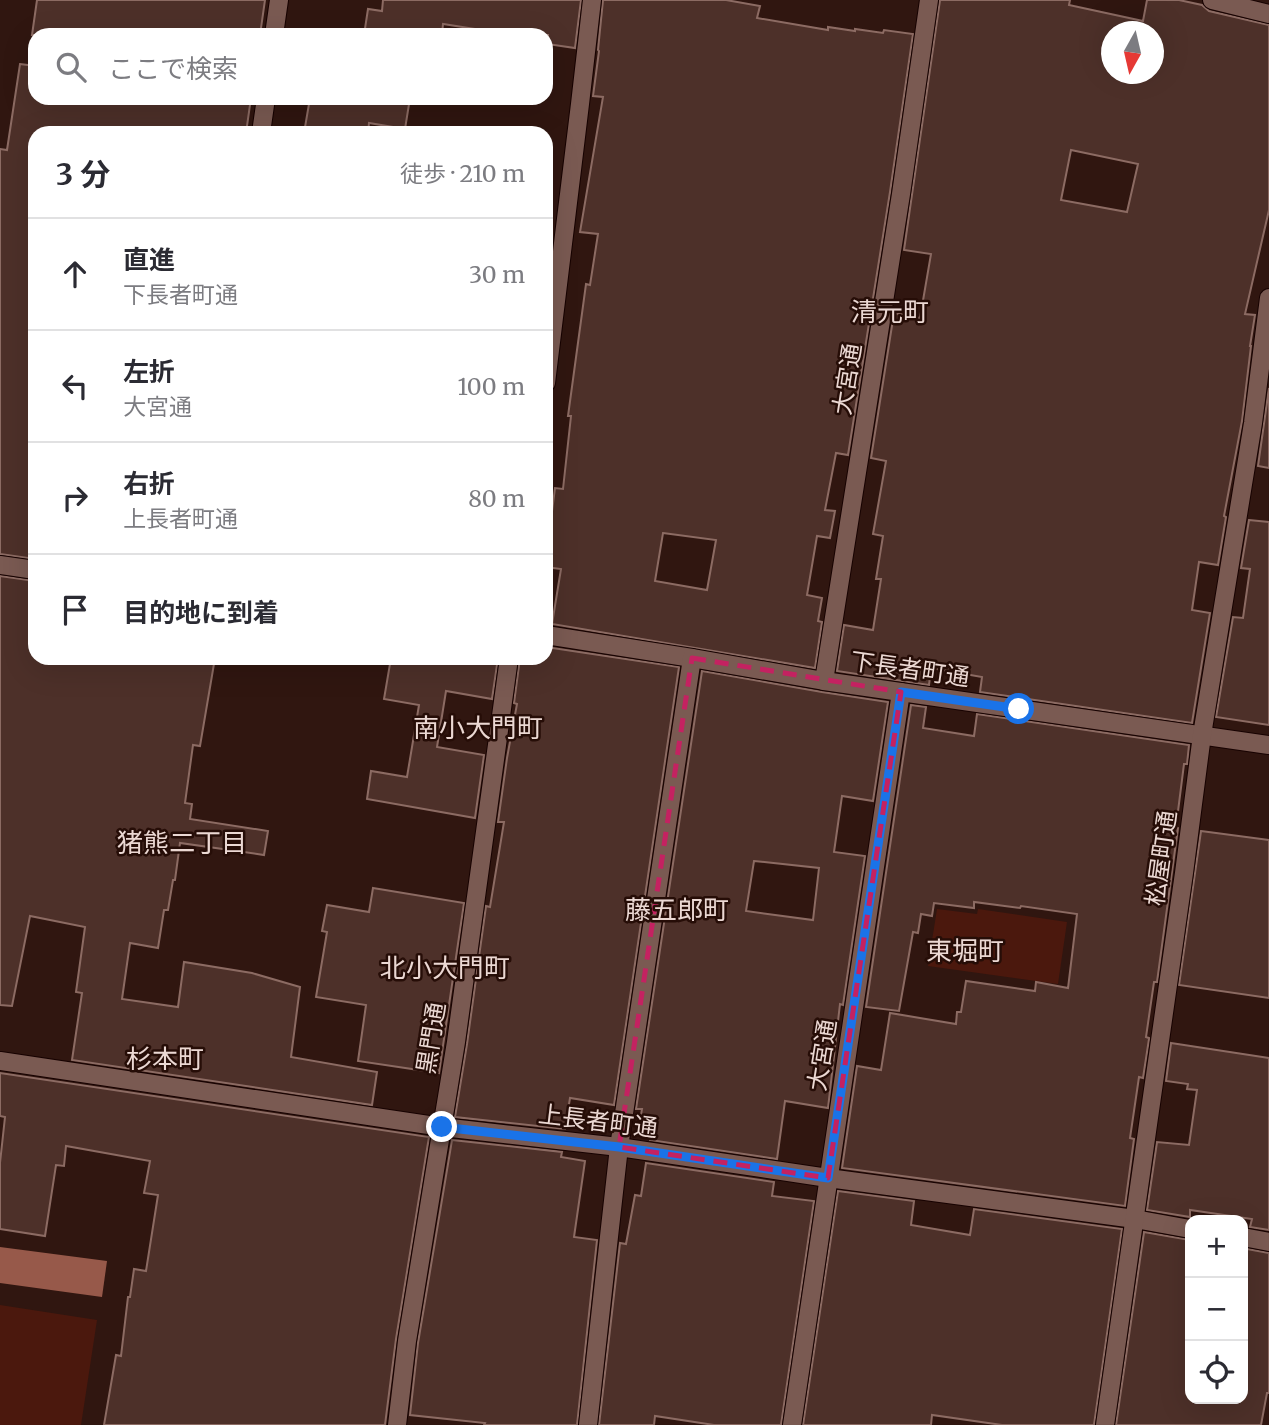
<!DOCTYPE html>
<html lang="ja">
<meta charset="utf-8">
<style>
body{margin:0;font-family:Merriweather,"Noto Sans JP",serif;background:#f7f7f7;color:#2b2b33}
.controls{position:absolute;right:21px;bottom:21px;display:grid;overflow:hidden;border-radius:14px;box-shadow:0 7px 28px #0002}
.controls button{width:63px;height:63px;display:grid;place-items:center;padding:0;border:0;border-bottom:2px solid #e1e1e2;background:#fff;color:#2b2b33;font:35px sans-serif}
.compass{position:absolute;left:1101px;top:21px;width:63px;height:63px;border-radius:50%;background:#fff;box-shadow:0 7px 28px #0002;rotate:188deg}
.stop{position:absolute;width:21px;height:21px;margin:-16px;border:5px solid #1a73e8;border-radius:50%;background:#fff}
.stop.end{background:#1a73e8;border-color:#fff;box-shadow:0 2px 7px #0008}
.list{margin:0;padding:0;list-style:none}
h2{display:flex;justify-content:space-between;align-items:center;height:91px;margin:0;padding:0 28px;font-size:30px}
h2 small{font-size:23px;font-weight:400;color:#7c7c81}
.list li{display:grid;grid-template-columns:46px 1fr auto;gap:21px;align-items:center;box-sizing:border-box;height:112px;padding:0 28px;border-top:2px solid #e1e1e2}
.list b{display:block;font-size:26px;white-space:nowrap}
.list p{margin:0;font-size:23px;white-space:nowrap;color:#7c7c81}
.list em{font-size:23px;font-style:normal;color:#7c7c81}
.icon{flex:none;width:38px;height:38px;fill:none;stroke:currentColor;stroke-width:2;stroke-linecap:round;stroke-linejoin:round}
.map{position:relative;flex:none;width:1269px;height:1425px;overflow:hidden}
.search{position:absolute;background:#fff;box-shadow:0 7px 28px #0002;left:28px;top:28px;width:525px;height:77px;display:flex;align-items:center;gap:18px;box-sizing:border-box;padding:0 24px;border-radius:21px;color:#7c7c81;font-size:26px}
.panel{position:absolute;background:#fff;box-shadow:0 7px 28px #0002;left:28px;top:126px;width:525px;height:539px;border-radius:21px}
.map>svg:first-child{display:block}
</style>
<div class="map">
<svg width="1269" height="1425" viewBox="0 0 1269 1425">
<rect width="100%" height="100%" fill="#301610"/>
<!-- green -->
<g fill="#4b180d">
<path d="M 937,909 L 977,914 L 978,909 L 1067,922 L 1058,984 L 928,966 Z"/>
<path d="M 0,1305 L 97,1320 L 81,1425 L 0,1425 Z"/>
</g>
<!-- water -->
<path fill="#97594a" d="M 0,1247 L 107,1261 L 102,1297 L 0,1283 Z"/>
<!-- building -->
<g fill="#4d3029" stroke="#8c6b63" stroke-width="2" fill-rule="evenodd">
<path d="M 37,0 L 265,0 L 260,35 L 32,35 Z"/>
<path d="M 383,0 L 581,0 L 575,48 L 547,44 L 548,35 L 487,35 L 488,31 L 443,24 L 442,35 L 364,35 L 368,9 L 382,11 Z"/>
<path d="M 603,0 L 726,0 L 760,6 L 757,18 L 828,30 L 828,27 L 855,31 L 855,29 L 883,33 L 884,30 L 913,34 L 890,192 L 848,455 L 836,453 L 825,510 L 835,511 L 830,538 L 817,536 L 807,595 L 822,598 L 818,621 L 822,622 L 815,668 L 552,624 L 561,569 L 546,567 L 546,518 L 551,519 L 555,488 L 563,489 L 571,416 L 568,416 L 586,284 L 590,285 L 598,234 L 580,232 L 603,97 L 593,96 L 599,51 L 598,50 ZM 663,533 L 716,540 L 707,590 L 655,581 Z"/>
<path d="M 940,0 L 1070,0 L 1069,5 L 1143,21 L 1147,0 L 1179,0 L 1202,5 L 1209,11 L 1269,25 L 1269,210 L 1245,314 L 1255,315 L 1250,346 L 1251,346 L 1242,421 L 1224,516 L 1226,517 L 1218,565 L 1199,562 L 1192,610 L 1210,613 L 1192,723 L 980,692 L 982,677 L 931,668 L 929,685 L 837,671 L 844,625 L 873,630 L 881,579 L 876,579 L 883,536 L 873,534 L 886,461 L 871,458 L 894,313 L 920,318 L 931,254 L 904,250 ZM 1111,32 L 1153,32 L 1153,74 L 1111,74 ZM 1071,150 L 1138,164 L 1127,212 L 1061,200 Z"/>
<path d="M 20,64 L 35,66 L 35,98 L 146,98 L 172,102 L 172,98 L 251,98 L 246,133 L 137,133 L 108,129 L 108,133 L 35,133 L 35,559 L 0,554 L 0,149 L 7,150 Z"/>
<path d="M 310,98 L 410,98 L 405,129 L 369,123 L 368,133 L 304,133 Z"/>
<path d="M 1269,388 L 1269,468 L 1258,466 Z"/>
<path d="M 1249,520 L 1269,522 L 1269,725 L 1216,717 L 1233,617 L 1243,618 L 1250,569 L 1241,568 Z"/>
<path d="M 0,576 L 35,581 L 35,658 L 215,658 L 200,746 L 193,745 L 185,803 L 192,804 L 190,819 L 268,831 L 264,855 L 180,843 L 175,880 L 173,880 L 168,910 L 164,910 L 158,948 L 130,943 L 122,999 L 178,1007 L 184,962 L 252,973 L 300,987 L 291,1057 L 377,1072 L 372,1105 L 72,1060 L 82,993 L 76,992 L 85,927 L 30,916 L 12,1006 L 0,1005 Z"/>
<path d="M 546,647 L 679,667 L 614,1105 L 570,1098 L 565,1129 L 455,1117 L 467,1044 L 486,906 L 490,907 L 504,822 L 498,822 L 507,758 L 517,704 L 514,703 L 520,658 L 546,658 Z"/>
<path d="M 391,658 L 498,658 L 492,699 L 446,691 L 437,747 L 484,755 L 475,818 L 367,799 L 371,771 L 407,777 L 419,705 L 384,699 Z"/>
<path d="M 702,671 L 822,692 L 888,702 L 873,801 L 842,796 L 834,852 L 865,856 L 843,1005 L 840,1004 L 828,1108 L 785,1101 L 777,1159 L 650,1140 L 650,1134 L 638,1133 L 642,1109 L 636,1109 ZM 754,861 L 819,868 L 813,920 L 746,911 Z"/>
<path d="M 911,705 L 926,707 L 923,728 L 974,736 L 977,714 L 1189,745 L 1187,764 L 1184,764 L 1176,827 L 1178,828 L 1157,982 L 1154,982 L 1146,1037 L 1149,1038 L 1149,1039 L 1143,1078 L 1139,1077 L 1130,1138 L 1134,1139 L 1125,1206 L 842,1168 L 857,1066 L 881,1070 L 890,1013 L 956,1024 L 957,1012 L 961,1012 L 966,981 L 1035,991 L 1036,982 L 1068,988 L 1077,914 L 1021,906 L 1020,908 L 974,902 L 974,908 L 934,903 L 932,916 L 921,914 L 918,933 L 913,932 L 899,1011 L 866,1007 Z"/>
<path d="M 1201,831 L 1269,840 L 1269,998 L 1179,985 Z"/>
<path d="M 373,888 L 464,903 L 439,1073 L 358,1061 L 366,1005 L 316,997 L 327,932 L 322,931 L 327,905 L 369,912 Z"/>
<path d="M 1171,1043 L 1269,1058 L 1269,1230 L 1250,1227 L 1252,1219 L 1190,1210 L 1190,1217 L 1147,1210 L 1157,1142 L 1189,1145 L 1197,1090 L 1187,1089 L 1188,1084 L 1166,1081 Z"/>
<path d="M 0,1073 L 429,1137 L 396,1339 L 385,1425 L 104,1425 L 116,1355 L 121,1356 L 128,1297 L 130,1297 L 134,1269 L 146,1271 L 158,1195 L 144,1193 L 150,1161 L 66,1146 L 64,1166 L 56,1165 L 45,1236 L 0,1229 L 0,1163 L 5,1117 L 0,1116 Z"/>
<path d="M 452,1140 L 562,1152 L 561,1157 L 585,1161 L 574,1237 L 597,1240 L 577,1425 L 484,1425 L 485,1423 L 410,1415 L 418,1343 Z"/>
<path d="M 646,1163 L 774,1182 L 772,1196 L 814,1201 L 781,1425 L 714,1425 L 655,1416 L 654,1425 L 599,1425 L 620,1243 L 626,1244 L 635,1195 L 641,1196 Z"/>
<path d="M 838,1191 L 914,1201 L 911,1225 L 970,1235 L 974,1209 L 1122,1229 L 1094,1425 L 1002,1425 L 932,1415 L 931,1425 L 803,1425 Z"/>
<path d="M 1144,1232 L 1190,1240 L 1190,1399 L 1243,1399 L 1243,1275 L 1247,1249 L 1269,1253 L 1269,1393 L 1267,1393 L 1261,1425 L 1116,1425 Z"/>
</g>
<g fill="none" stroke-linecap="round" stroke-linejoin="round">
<defs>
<g id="street">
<path d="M 1212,0 L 1269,14"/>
<path d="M 274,35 L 279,0"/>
<path d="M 261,133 L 266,98"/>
<path d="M 546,383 L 580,104 L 592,0"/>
<path d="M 0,565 L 35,570"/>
<path d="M 546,635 L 692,658 L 824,681 L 1269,745"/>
<path d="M 824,681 L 901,194 L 929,0"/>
<path d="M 0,1061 L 442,1127 L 619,1147 L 828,1178 L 1135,1219 L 1190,1229"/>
<path d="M 1243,1237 L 1269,1242"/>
<path d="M 397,1425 L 407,1341 L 456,1042 L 509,658"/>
<path d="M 588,1425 L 619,1147 L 692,658"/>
<path d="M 792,1425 L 901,692"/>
<path d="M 1105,1425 L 1184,873 L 1202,735 L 1253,423 L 1269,298"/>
</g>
</defs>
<!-- street casing -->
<use href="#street" stroke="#170201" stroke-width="20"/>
<!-- street -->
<use href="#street" stroke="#7a5a52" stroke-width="18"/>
</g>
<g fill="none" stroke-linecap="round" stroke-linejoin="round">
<!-- route -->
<path stroke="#1a73e8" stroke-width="9" d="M 442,1127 L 619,1147 L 828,1178 L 901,692 L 1019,709"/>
</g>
<!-- marked area -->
<path fill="none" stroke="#c42261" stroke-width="5" stroke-dasharray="14 9" stroke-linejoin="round" d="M 692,658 L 901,692 L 828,1178 L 619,1147 Z"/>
<g text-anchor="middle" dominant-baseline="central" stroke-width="5" stroke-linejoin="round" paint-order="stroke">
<!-- street labels -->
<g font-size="24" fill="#ebd8d3" stroke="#260d07">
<text transform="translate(847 379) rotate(-81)">大宮通</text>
<text transform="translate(910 669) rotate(8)">下長者町通</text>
<text transform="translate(1161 858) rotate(-82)">松屋町通</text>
<text transform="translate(431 1038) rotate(-81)">黒門通</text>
<text transform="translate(822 1055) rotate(-81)">大宮通</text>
<text transform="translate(598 1121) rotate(7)">上長者町通</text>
</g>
<!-- neighbourhood labels -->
<g font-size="26" fill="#ebd8d3" stroke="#260d07">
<text x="890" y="311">清元町</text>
<text x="478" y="727">南小大門町</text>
<text x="182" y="842">猪熊二丁目</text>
<text x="677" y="909">藤五郎町</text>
<text x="965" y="950">東堀町</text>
<text x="445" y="967">北小大門町</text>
<text x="165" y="1058">杉本町</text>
</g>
</g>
</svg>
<div class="controls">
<button>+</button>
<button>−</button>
<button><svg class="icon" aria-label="locate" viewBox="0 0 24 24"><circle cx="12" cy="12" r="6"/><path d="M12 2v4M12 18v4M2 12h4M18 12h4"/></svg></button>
</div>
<svg class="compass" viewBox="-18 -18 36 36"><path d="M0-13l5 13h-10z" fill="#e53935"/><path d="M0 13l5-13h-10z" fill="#7c7c81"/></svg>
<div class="stop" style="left:1019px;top:709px"></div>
<div class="stop end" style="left:442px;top:1127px"></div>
<div class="search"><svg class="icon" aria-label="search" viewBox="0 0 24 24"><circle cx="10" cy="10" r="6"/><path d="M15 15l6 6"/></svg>ここで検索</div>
<section class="panel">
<h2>3 分<small>徒歩 · 210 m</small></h2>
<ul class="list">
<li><svg class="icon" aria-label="ahead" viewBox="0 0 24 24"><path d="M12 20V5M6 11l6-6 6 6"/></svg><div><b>直進</b><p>下長者町通</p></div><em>30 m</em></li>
<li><svg class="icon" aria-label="left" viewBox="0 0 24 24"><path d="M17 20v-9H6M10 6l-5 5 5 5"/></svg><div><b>左折</b><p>大宮通</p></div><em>100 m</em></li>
<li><svg class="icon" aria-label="right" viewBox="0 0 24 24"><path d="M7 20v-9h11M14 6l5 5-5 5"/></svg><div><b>右折</b><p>上長者町通</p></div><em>80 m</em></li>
<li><svg class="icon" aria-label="arrive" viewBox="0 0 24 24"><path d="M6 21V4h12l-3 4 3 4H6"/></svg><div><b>目的地に到着</b></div></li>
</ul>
</section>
</div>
